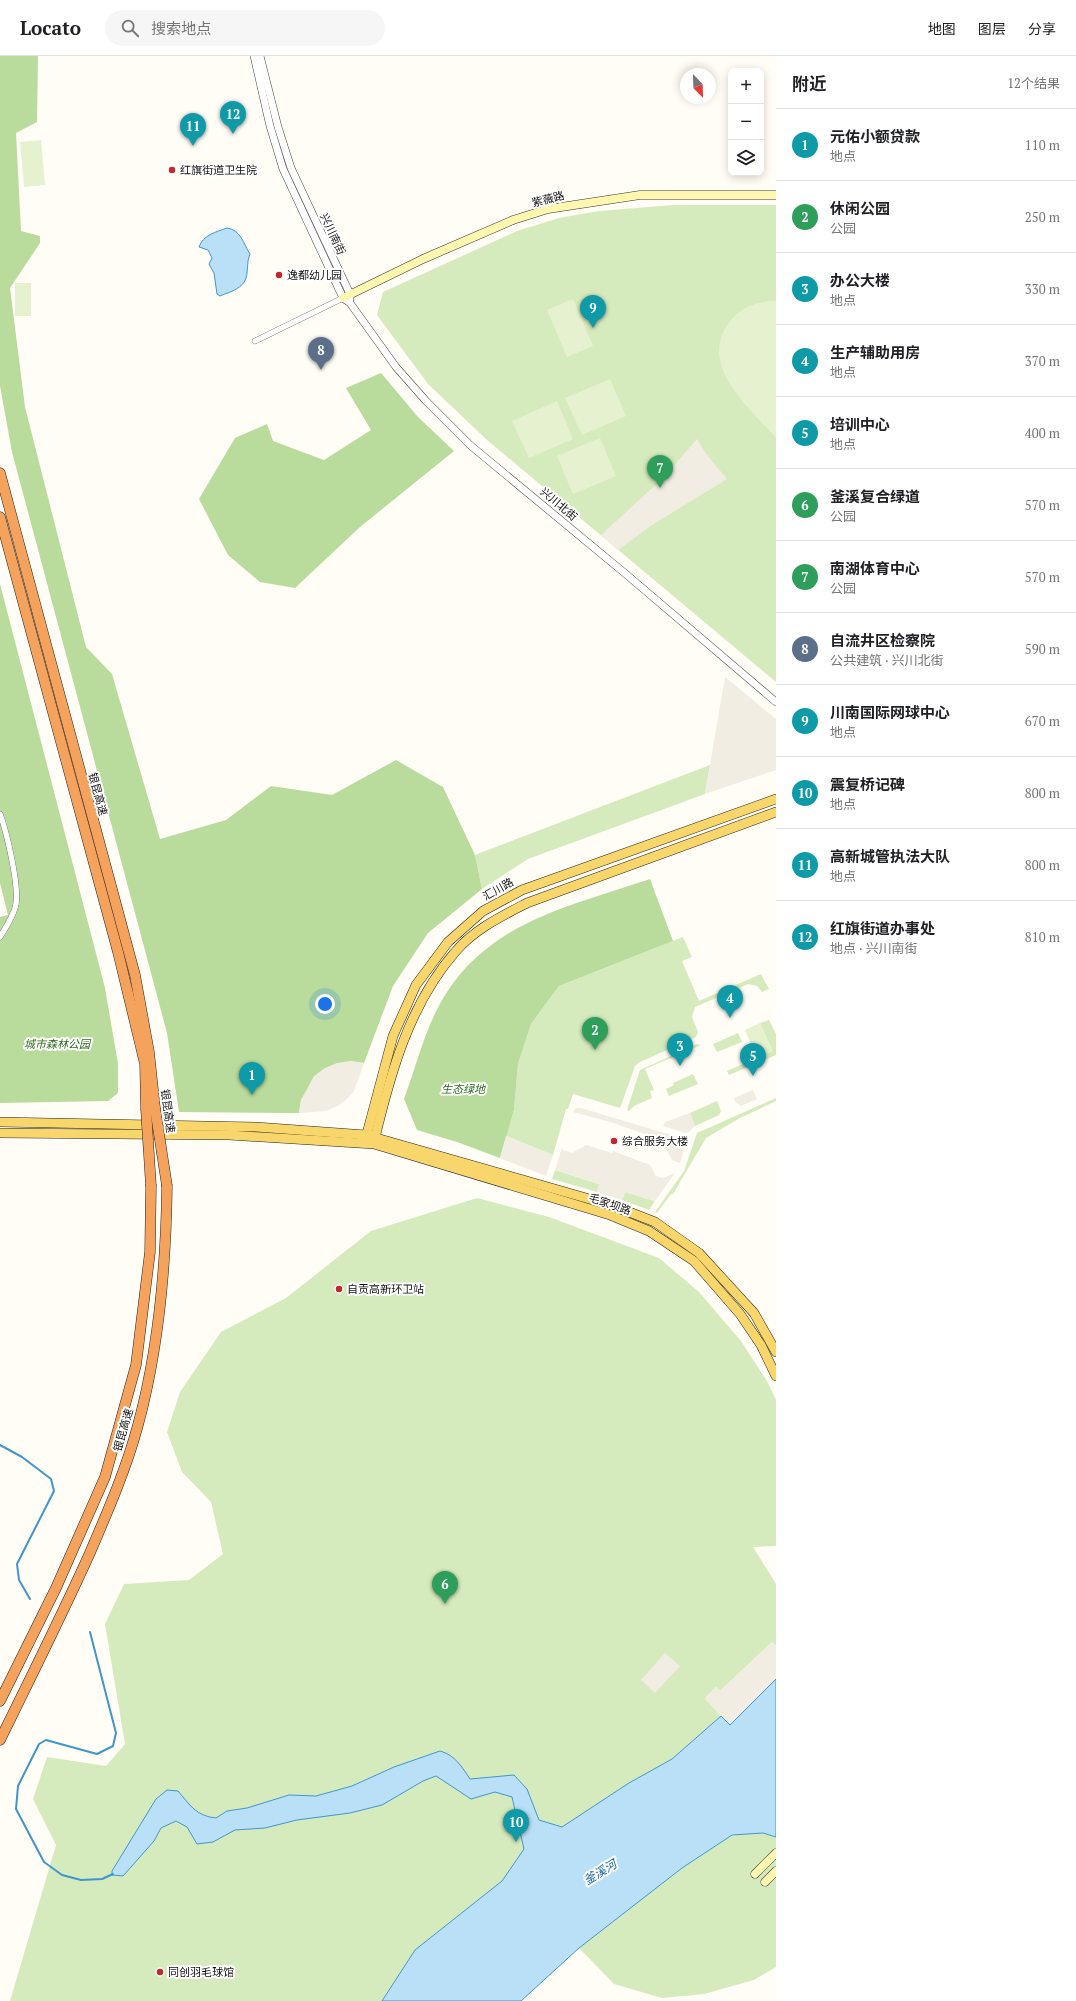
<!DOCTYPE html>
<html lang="zh">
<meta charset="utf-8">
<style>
body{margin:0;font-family:"PT Serif","Noto Sans SC",serif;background:#f6f6f6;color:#202124}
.controls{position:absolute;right:12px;top:12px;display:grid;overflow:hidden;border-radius:8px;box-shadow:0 2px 10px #0003}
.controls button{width:36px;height:36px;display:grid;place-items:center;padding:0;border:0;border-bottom:1px solid #e0e0e0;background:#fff;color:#202124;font:20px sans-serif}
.compass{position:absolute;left:680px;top:12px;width:36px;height:36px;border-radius:50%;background:#fff;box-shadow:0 2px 10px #0003;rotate:157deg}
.you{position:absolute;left:325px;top:948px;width:14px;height:14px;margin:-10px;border:3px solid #fff;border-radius:50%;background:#1a73e8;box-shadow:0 0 0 6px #1a73e833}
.badge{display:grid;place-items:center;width:26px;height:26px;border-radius:50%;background:#db2777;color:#fff;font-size:13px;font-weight:700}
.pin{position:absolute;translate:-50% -33px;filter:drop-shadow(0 1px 2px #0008)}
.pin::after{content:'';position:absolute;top:21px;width:14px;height:12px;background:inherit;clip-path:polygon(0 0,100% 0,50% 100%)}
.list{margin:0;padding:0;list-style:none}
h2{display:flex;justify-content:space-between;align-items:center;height:52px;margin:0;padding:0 16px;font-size:17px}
h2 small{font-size:13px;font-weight:400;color:#757577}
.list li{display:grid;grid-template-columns:26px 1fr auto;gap:12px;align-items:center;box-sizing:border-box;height:72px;padding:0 16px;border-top:1px solid #e0e0e0}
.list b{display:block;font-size:15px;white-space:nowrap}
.list p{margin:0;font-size:13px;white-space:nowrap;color:#757577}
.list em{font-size:13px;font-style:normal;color:#757577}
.icon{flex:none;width:22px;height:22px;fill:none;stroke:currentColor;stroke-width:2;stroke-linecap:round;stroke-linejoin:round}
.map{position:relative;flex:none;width:776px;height:1945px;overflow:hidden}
header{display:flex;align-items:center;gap:24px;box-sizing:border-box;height:56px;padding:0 20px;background:#fff;border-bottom:1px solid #e0e0e0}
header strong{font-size:19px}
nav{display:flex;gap:22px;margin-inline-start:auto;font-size:14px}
.search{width:280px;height:36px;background:#f6f6f6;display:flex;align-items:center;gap:10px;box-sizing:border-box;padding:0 14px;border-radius:22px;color:#757577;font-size:15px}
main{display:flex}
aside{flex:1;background:#fff}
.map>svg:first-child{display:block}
</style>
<header>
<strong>Locato</strong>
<div class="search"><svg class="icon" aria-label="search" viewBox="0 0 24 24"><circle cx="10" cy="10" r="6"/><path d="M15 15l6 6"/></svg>搜索地点</div>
<nav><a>地图</a><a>图层</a><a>分享</a></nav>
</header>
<main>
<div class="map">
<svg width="776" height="1945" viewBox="0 0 776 1945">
<rect width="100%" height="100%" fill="#fffdf5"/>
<!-- green -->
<g fill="#d5ebbd">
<path d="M 674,149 L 776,149 L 776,626 L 487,384 L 428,328 L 377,259 L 383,236 L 517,175 L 559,162 L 599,155 Z"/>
<path d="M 710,709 L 705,738 L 528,803 L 482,833 L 475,799 Z"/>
<path d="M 683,881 L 692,901 L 682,905 L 699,945 L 761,918 L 769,933 L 762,936 L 757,930 L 748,928 L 695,951 L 692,961 L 698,976 L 696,981 L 640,1006 L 635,1010 L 620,1052 L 573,1038 L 568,1053 L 566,1053 L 553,1099 L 506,1080 L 514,1054 L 518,1008 L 531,968 L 559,930 Z"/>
<path d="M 769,964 L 776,978 L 776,999 L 729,1019 L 727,1015 L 772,995 L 760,967 Z"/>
<path d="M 738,977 L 742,986 L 717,996 L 713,988 Z"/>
<path d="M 697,988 L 701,989 L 645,1013 L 654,1034 L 650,1035 L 652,1042 L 634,1050 L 629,1055 L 627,1054 L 640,1014 Z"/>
<path d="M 693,1018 L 698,1028 L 669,1040 L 666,1033 L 674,1029 L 673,1027 Z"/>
<path d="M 776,1042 L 776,1045 L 740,1062 L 706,1082 L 673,1138 L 671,1138 L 657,1157 L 655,1156 L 684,1115 L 697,1077 Z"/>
<path d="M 717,1045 L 721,1055 L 719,1059 L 695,1070 L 690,1057 Z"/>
<path d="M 555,1114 L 599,1128 L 597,1136 L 552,1123 Z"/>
<path d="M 625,1136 L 655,1145 L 649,1154 L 622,1144 Z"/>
<path d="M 477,1142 L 549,1161 L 659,1202 L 699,1236 L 741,1285 L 767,1325 L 776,1344 L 776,1490 L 753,1491 L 776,1528 L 776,1590 L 772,1586 L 720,1635 L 716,1631 L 705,1642 L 721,1660 L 672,1703 L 629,1727 L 562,1771 L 539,1764 L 524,1793 L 502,1825 L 415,1894 L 382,1945 L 10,1945 L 56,1789 L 33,1743 L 47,1701 L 106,1710 L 125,1688 L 105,1568 L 124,1528 L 189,1524 L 223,1498 L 211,1446 L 182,1416 L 167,1376 L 180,1336 L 221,1276 L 286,1242 L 371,1175 Z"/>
<path d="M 763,1777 L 776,1781 L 776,1911 L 754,1924 L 704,1938 L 662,1942 L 614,1928 L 579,1892 L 682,1812 L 732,1779 Z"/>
</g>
<!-- forest -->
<g fill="#b9dc9c">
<path d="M 0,0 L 38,0 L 37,66 L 16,77 L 21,175 L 40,180 L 40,187 L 10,232 L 25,351 L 86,591 L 112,618 L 160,783 L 226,764 L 271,730 L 332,739 L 396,704 L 443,731 L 475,799 L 482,833 L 428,877 L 393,930 L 364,1007 L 350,1005 L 301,1044 L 299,1057 L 179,1056 L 167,977 L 12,396 L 0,330 Z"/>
<path d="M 381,317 L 418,361 L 454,395 L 360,471 L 295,532 L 260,526 L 228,499 L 199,443 L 235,382 L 267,368 L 273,385 L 324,404 L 371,374 L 346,332 Z"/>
<path d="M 0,528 L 105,932 L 118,1008 L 118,1037 L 108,1045 L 0,1047 L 0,861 L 8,859 L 0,827 Z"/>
<path d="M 650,823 L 673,885 L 559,930 L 531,968 L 518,1008 L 514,1054 L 500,1102 L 457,1086 L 417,1074 L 404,1043 C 417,1008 426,968 447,936 C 494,864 574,849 650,823 Z"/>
</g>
<!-- pitch -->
<g fill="#e6f2cf">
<path d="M 41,84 L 45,129 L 24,131 L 20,86 Z"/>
<rect x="15" y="227" width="16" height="33"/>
<path d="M 573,243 L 593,290 L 567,301 L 547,254 Z"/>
<path d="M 776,245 L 776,382 C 749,351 694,307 732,263 C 743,250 759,245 776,245 Z"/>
<path d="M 610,323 L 626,360 L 582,379 L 565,342 Z"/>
<path d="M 557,345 L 573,383 L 529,402 L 512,365 Z"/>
<path d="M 600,382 L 616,420 L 573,438 L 557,400 Z"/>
<path d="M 760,967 L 773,995 L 757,1002 L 745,974 Z"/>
</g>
<!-- plaza -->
<g fill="#f1ede2">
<path d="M 697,383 L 707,399 L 727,423 L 652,469 L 618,494 L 601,479 L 663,422 Z"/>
<path d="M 725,621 L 776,663 L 776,714 L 705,738 Z"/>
<path d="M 350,1005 L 364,1007 L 354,1035 L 347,1043 L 338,1050 L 326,1055 L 299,1057 L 301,1044 L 314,1020 L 325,1012 L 337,1007 Z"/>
<path d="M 753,1034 L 757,1043 L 741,1050 L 735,1046 L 734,1042 Z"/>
<path d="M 576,1052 L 581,1052 L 681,1082 L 685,1089 L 680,1107 L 672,1104 L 659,1081 L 646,1077 L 645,1078 L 610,1066 L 573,1056 Z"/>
<path d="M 690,1057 L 695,1070 L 689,1076 L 685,1077 L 663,1070 L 665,1066 Z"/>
<path d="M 506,1080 L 553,1099 L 546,1120 L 500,1102 Z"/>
<path d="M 586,1089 L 612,1097 L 613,1095 L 650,1109 L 656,1120 L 663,1122 L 675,1117 L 655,1145 L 625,1136 L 622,1144 L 597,1136 L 599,1128 L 555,1114 L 562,1091 L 563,1094 L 572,1097 Z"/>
<path d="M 772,1586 L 776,1590 L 776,1623 L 730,1670 L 705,1643 L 716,1631 L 720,1635 Z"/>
<path d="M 665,1597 L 680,1610 L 655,1637 L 641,1624 Z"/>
</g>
<!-- water -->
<g fill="#b9e0f7" stroke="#3f96cf">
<path d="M 227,172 C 241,174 243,187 250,198 C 247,206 248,209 247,217 C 246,232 232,235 220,240 L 217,238 L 214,217 L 209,208 L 212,202 L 208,194 L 199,191 C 203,179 216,176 227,172 Z"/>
<path d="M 776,1623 L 776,1781 L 763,1777 L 732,1779 L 682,1812 L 579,1892 L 521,1945 L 382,1945 L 415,1894 L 502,1825 L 524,1793 L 512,1741 L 495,1736 L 471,1743 L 436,1720 L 423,1725 L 382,1749 L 350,1757 L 297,1764 L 265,1772 L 235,1774 L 213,1786 L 197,1788 L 187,1771 L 176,1765 L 161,1772 L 154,1785 L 123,1820 L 112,1819 L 112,1815 L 156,1743 L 167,1734 L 178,1735 C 190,1749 196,1760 216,1762 L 227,1755 L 247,1752 L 289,1739 L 316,1740 L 352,1730 L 394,1711 L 440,1695 C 455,1699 462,1711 470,1723 L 514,1719 L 527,1733 L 539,1764 L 562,1771 L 629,1727 L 672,1703 L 721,1660 L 730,1669 Z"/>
</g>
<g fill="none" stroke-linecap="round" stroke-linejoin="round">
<!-- stream -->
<g stroke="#3f96cf" stroke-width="2">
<path d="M 0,1389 L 22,1401 L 51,1423 L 54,1435 L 17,1508 L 19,1524 L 30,1543"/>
<path d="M 90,1576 L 116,1677 L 113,1690 L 97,1698 L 46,1684 L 39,1688 L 18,1730 L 16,1753 L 44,1806 L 62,1819 L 81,1824 L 102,1823 L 113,1818"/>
</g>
<defs>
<g id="minor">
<path d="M 255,285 L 343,242"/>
<path d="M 0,758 C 7,777 19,829 16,848 C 14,860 6,871 0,881"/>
</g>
<g id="tertiary">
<path d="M 254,0 L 270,70 L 283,113 L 343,242 L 350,247 L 396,311 L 426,345 L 470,389 L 627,519 L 776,646"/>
<path d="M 260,0 L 278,71 L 291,112 L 350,238 L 350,243"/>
</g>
<g id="secondary">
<path d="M 343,242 L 423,203 L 513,164 L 548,153 L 640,139 L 776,139"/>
<path d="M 755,1818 L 776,1797"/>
<path d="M 765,1826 L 776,1815"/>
</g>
<g id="primary">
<path d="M 0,1066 L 256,1071 L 366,1079 L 614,1150 L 655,1166 L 699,1197 L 754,1257 L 776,1296"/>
<path d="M 0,1077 L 229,1079 L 374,1088 L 610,1159 L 649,1175 L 694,1205 L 740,1258 L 761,1289 L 776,1320"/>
<path d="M 365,1085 L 393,980 L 416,929 L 448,886 L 483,855 L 522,834 L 776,743"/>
<path d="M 374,1086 C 390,1019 409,948 456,895 C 475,873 502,860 527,847 L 776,756"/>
</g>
<g id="motorway">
<path d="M 0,417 L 135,919 L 149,996 L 155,1052"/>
<path d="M 0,461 L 118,896 L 145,1008 L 146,1053"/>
<path d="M 0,1645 L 56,1532 L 105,1421 L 136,1309 L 150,1196 L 151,1130"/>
<path d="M 0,1684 C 30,1623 61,1561 89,1499 C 107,1457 126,1414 138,1369 C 159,1292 166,1210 167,1130"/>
</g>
</defs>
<!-- minor casing -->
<use href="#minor" stroke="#444" stroke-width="6"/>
<!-- tertiary casing -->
<use href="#tertiary" stroke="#444" stroke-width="8"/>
<!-- secondary casing -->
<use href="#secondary" stroke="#333" stroke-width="9"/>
<!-- primary casing -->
<use href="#primary" stroke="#222" stroke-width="10"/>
<!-- motorway casing -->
<use href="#motorway" stroke="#222" stroke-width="11"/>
<!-- minor -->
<use href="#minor" stroke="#fff" stroke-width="5.5"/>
<!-- tertiary -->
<use href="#tertiary" stroke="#fff" stroke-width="7"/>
<!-- secondary -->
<use href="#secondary" stroke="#fff6b0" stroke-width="8"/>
<!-- primary -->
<use href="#primary" stroke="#f9d66b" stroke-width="9"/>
<!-- motorway -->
<use href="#motorway" stroke="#f5a25d" stroke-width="10"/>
<defs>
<g id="motorway-bridge">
<path d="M 155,1052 L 167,1130"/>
<path d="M 146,1053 L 151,1130"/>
</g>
</defs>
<!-- motorway-bridge casing -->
<use href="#motorway-bridge" stroke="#222" stroke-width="11" stroke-linecap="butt"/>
<!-- motorway-bridge -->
<use href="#motorway-bridge" stroke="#f5a25d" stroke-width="10"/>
</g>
<!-- markers -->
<g fill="#c4262e" stroke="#fff" stroke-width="1.5">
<circle cx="172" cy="114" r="4"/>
<circle cx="279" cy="219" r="4"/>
<circle cx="614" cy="1085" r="4"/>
<circle cx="339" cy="1233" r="4"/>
<circle cx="160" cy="1916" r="4"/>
</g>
<g text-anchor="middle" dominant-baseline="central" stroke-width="4" stroke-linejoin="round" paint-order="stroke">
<!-- poi labels -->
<g font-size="11" fill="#111" stroke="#fff" text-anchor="start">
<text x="180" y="114">红旗街道卫生院</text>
<text x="287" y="219">逸都幼儿园</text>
<text x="622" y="1085">综合服务大楼</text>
<text x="347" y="1233">自贡高新环卫站</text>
<text x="168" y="1916">同创羽毛球馆</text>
</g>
<!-- street labels -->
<g font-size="11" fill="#111" stroke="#fff">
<text transform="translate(548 143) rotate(-14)">紫薇路</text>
<text transform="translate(333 178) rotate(65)">兴川南街</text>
<text transform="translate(559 448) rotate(40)">兴川北街</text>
<text transform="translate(98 738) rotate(75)">银昆高速</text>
<text transform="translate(498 833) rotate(-29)">汇川路</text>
<text transform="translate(168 1055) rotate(82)">银昆高速</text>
<text transform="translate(610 1148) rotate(19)">毛家坝路</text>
<text transform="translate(123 1374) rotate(-74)">银昆高速</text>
</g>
<!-- park labels -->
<g font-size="11" font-style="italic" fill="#2f6b1f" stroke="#fff">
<text x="57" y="988">城市森林公园</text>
<text x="463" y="1033">生态绿地</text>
</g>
<!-- water labels -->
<g font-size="12" font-style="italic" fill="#1768a6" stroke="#fff">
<text transform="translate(600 1816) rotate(-32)">釜溪河</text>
</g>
</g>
</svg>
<div class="controls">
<button>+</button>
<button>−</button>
<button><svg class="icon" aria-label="layers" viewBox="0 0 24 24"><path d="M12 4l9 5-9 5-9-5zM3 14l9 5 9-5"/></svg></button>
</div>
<svg class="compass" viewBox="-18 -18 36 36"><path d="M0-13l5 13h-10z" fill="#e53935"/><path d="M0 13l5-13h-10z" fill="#757577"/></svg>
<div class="you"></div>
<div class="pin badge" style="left:252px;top:1039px;background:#0f9aa8">1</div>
<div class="pin badge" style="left:595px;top:994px;background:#2e9e5b">2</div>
<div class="pin badge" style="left:680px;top:1010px;background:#0f9aa8">3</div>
<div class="pin badge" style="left:730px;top:962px;background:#0f9aa8">4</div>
<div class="pin badge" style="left:753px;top:1020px;background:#0f9aa8">5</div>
<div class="pin badge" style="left:445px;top:1548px;background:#2e9e5b">6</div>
<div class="pin badge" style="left:660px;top:432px;background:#2e9e5b">7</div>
<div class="pin badge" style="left:321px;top:314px;background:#5c6f8a">8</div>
<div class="pin badge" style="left:593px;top:272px;background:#0f9aa8">9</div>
<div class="pin badge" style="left:516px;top:1786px;background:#0f9aa8">10</div>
<div class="pin badge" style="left:193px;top:90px;background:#0f9aa8">11</div>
<div class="pin badge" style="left:233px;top:78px;background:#0f9aa8">12</div>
</div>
<aside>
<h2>附近<small>12个结果</small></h2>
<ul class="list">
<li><span class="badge" style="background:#0f9aa8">1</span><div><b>元佑小额贷款</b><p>地点</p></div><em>110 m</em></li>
<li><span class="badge" style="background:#2e9e5b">2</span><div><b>休闲公园</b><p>公园</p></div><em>250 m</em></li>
<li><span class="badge" style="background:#0f9aa8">3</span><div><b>办公大楼</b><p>地点</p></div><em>330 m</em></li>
<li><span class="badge" style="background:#0f9aa8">4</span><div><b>生产辅助用房</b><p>地点</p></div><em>370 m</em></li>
<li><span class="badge" style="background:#0f9aa8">5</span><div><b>培训中心</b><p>地点</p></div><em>400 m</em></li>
<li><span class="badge" style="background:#2e9e5b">6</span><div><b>釜溪复合绿道</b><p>公园</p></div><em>570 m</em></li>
<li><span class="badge" style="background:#2e9e5b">7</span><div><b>南湖体育中心</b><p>公园</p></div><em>570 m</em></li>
<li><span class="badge" style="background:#5c6f8a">8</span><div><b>自流井区检察院</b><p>公共建筑 · 兴川北街</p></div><em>590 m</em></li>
<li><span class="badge" style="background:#0f9aa8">9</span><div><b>川南国际网球中心</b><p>地点</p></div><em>670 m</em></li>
<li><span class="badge" style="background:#0f9aa8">10</span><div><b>震复桥记碑</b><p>地点</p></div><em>800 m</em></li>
<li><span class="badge" style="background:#0f9aa8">11</span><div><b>高新城管执法大队</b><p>地点</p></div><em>800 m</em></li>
<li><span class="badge" style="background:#0f9aa8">12</span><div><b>红旗街道办事处</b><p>地点 · 兴川南街</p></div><em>810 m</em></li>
</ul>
</aside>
</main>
